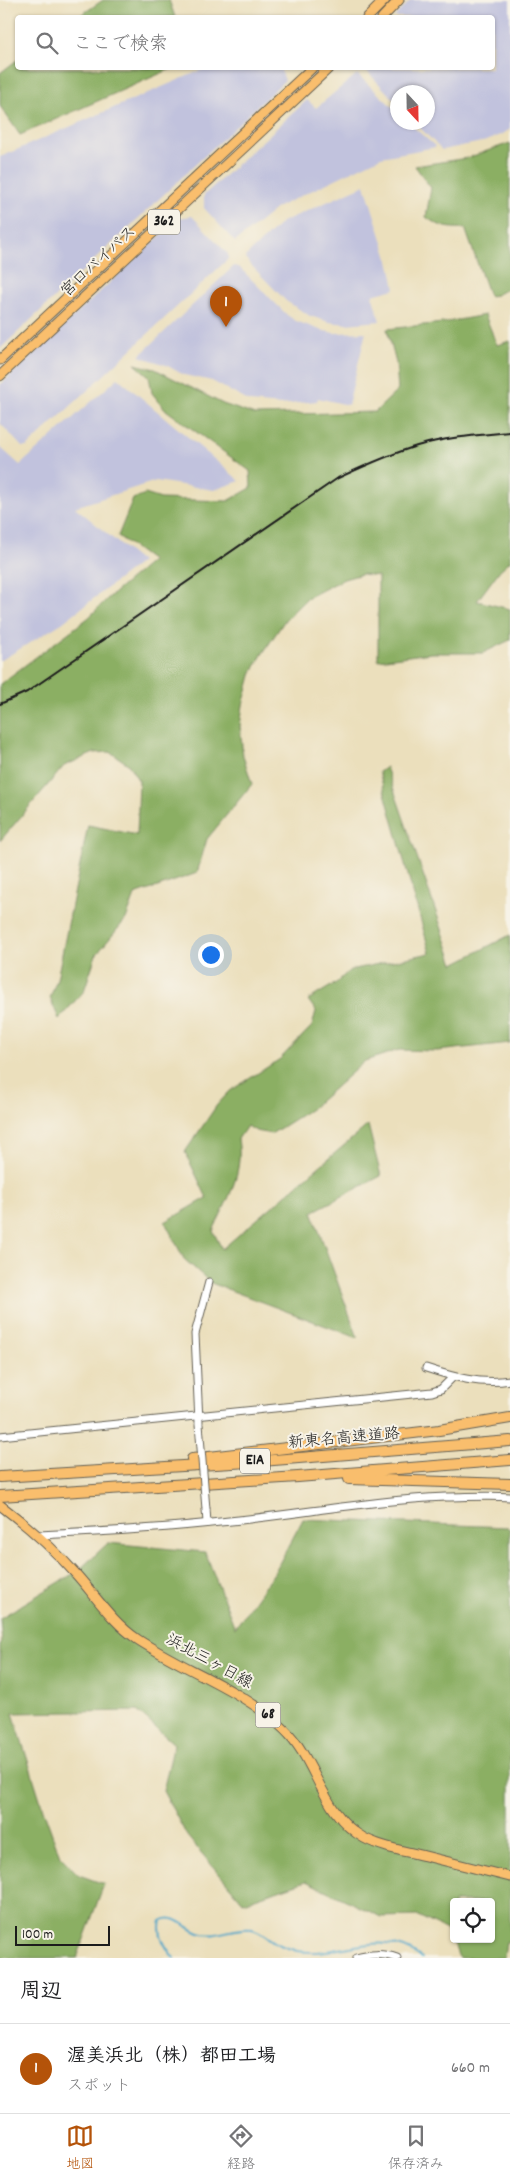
<!DOCTYPE html>
<html lang="ja">
<meta charset="utf-8">
<style>
body{margin:0;font-family:Dekko,"Klee One",sans-serif;background:#f6f6f6;color:#202124}
.controls{position:absolute;right:15px;bottom:15px;display:grid;overflow:hidden;border-radius:5px;box-shadow:0 1px 4px #0004}
.controls button{width:45px;height:45px;display:grid;place-items:center;padding:0;border:0;border-bottom:1px solid #e0e0e0;background:#fff;color:#202124;font:25px sans-serif}
.compass{position:absolute;left:390px;top:85px;width:45px;height:45px;border-radius:50%;background:#fff;box-shadow:0 1px 4px #0004;rotate:158deg}
.scale{position:absolute;left:15px;bottom:12px;width:95px;box-sizing:border-box;padding-left:5px;border:2px solid #1c1c1c;border-top:0;font-size:14px;line-height:18px;white-space:nowrap;color:#1c1c1c;-webkit-text-stroke:4px #f7f3e8;paint-order:stroke}
.you{position:absolute;left:210px;top:954px;width:18px;height:18px;margin:-12px;border:4px solid #fff;border-radius:50%;background:#1a73e8;box-shadow:0 0 0 8px #1a73e833}
.badge{display:grid;place-items:center;width:32px;height:32px;border-radius:50%;background:#b45309;color:#fff;font-size:16px;font-weight:700}
.pin{position:absolute;translate:-50% -41px;filter:drop-shadow(0 1px 2px #0008)}
.pin::after{content:'';position:absolute;top:26px;width:18px;height:15px;background:inherit;clip-path:polygon(0 0,100% 0,50% 100%)}
.list{margin:0;padding:0;list-style:none}
h2{display:flex;justify-content:space-between;align-items:center;height:65px;margin:0;padding:0 20px;font-size:21px}
h2 small{font-size:16px;font-weight:400;color:#757577}
.list li{display:grid;grid-template-columns:32px 1fr auto;gap:15px;align-items:center;box-sizing:border-box;height:90px;padding:0 20px;border-top:1px solid #e0e0e0}
.list b{display:block;font-size:19px;white-space:nowrap}
.list p{margin:0;font-size:16px;white-space:nowrap;color:#757577}
.list em{font-size:16px;font-style:normal;color:#757577}
.icon{flex:none;width:28px;height:28px;fill:none;stroke:currentColor;stroke-width:2;stroke-linecap:round;stroke-linejoin:round}
.map{position:relative;flex:none;width:510px;height:1958px;overflow:hidden}
.search{position:absolute;background:#fff;box-shadow:0 1px 4px #0004;left:15px;right:15px;top:15px;height:55px;display:flex;align-items:center;gap:12px;box-sizing:border-box;padding:0 18px;border-radius:5px;color:#757577;font-size:19px}
.sheet{height:155px;background:#fff}
nav{display:flex;justify-content:space-around;align-items:center;box-sizing:border-box;height:70px;border-top:1px solid #e0e0e0;background:#fff;font-size:14px;color:#757577}
nav a{display:grid;justify-items:center;gap:2px}
nav .on{color:#b45309}
.map>svg:first-child{display:block}
</style>
<div class="map">
<svg width="510" height="1958" viewBox="0 0 510 1958">
<rect width="100%" height="100%" fill="#f7f3e8"/>
<filter id="ink" filterUnits="userSpaceOnUse"><feTurbulence type="fractalNoise" baseFrequency=".02" numOctaves="2"/><feDisplacementMap in="SourceGraphic" scale="10" xChannelSelector="R" yChannelSelector="G"/><feConvolveMatrix kernelMatrix="1 2 1 2 8 2 1 2 1" color-interpolation-filters="sRGB"/></filter>
<filter id="wash" filterUnits="userSpaceOnUse"><feTurbulence type="fractalNoise" baseFrequency=".0096" numOctaves="4" result="noise"/><feDisplacementMap in="SourceGraphic" scale="20" xChannelSelector="R" yChannelSelector="G"/><feGaussianBlur stdDeviation="1.12" result="paint"/><feColorMatrix in="noise" values="0 0 0 0 0 0 0 0 0 0 0 0 0 0 0 0 0 1.4 0 .05"/><feComposite in="paint" operator="in"/></filter>
<g filter="url(#wash)">
<rect width="100%" height="100%" fill="#ebdfbc"/>
<!-- industrial -->
<g fill="#c1c2dd">
<path d="M 411,0 L 510,0 L 510,129 L 503,134 L 487,141 L 442,150 L 415,123 L 428,122 L 428,92 L 398,92 L 397,103 L 365,69 L 352,70 L 348,68 L 492,68 L 492,18 L 394,17 Z"/>
<path d="M 206,68 L 280,68 L 285,80 L 0,349 L 0,157 Z"/>
<path d="M 357,74 L 397,111 L 398,122 L 409,123 L 436,147 L 381,157 L 278,207 L 235,242 L 204,208 L 204,195 L 307,100 L 316,108 Z"/>
<path d="M 365,185 L 391,268 L 395,289 L 372,295 L 380,321 L 346,324 L 329,322 L 310,316 L 286,301 L 252,266 L 246,259 L 246,256 L 282,222 Z"/>
<path d="M 192,216 L 228,254 L 228,259 L 27,447 L 22,447 L 0,423 L 0,385 L 179,218 Z"/>
<path d="M 234,266 L 239,267 L 287,315 L 296,321 L 320,330 L 334,333 L 366,332 L 348,405 L 318,398 L 317,401 L 280,405 L 250,402 L 212,381 L 184,375 L 166,365 L 139,356 Z"/>
<path d="M 118,378 L 240,481 L 214,490 L 156,481 L 75,507 L 141,562 L 62,623 L 0,661 L 0,447 L 20,465 Z"/>
</g>
<!-- forest -->
<g fill="#8baf63" stroke="#546640" fill-rule="evenodd">
<path d="M 103,0 L 169,0 L 175,17 L 78,17 Z"/>
<path d="M 17,60 L 18,68 L 173,68 L 20,135 L 0,106 L 0,73 Z"/>
<path d="M 510,143 L 510,287 L 496,295 L 489,296 L 465,228 C 449,229 439,227 426,217 L 431,188 L 415,166 L 467,158 Z"/>
<path d="M 485,315 L 497,345 L 510,341 L 510,561 L 500,570 L 477,601 L 510,609 L 510,640 L 483,653 L 431,653 L 378,660 L 378,576 L 362,574 L 344,579 L 307,598 L 285,620 L 263,653 L 252,672 L 243,705 L 240,726 L 243,756 L 252,784 L 207,839 L 197,873 L 135,895 L 126,919 L 96,955 L 84,991 L 59,1019 L 50,998 L 57,979 L 88,825 L 137,835 L 139,781 L 128,764 L 110,752 L 94,753 L 64,766 L 0,841 L 0,684 L 88,618 L 107,599 L 152,561 L 118,536 L 133,499 L 145,494 L 161,499 L 228,501 L 251,488 L 250,471 L 166,410 L 152,393 L 149,376 L 135,364 L 155,369 L 223,404 L 255,415 L 375,412 L 398,390 L 396,363 L 387,329 L 442,323 Z"/>
<path d="M 386,767 L 454,964 L 510,935 L 510,1043 L 437,1051 L 399,1050 L 365,1061 L 312,1108 L 271,1134 L 256,1131 L 247,1126 L 238,1139 C 244,1174 227,1200 213,1231 L 222,1249 L 368,1125 L 381,1176 L 312,1212 L 358,1338 L 211,1283 L 184,1259 L 165,1222 L 207,1198 L 185,1152 L 217,1105 L 230,1091 L 280,1059 L 312,1026 L 316,1011 L 308,1000 L 336,983 L 350,970 L 430,953 L 379,772 Z"/>
<path d="M 303,1519 L 508,1527 L 510,1529 L 510,1941 L 506,1942 L 504,1958 L 459,1958 L 449,1931 L 418,1916 L 381,1917 L 306,1881 L 243,1902 L 187,1836 L 163,1791 L 174,1744 L 137,1711 L 13,1713 L 44,1812 L 60,1856 L 79,1875 L 104,1884 L 77,1958 L 0,1958 L 0,1645 L 2,1643 L 0,1618 L 78,1571 L 108,1543 L 205,1552 L 235,1628 L 274,1573 ZM 454,1902 L 491,1902 L 491,1939 L 454,1939 Z"/>
</g>
<g fill="none" stroke-linecap="round" stroke-linejoin="round">
<!-- stream -->
<path stroke="#4ba6c9" stroke-width="2" d="M 174,1958 C 166,1948 157,1935 161,1921 C 174,1912 187,1929 199,1933 C 216,1939 234,1926 252,1929 C 262,1931 269,1940 278,1944 C 284,1947 291,1949 297,1951 C 341,1958 381,1926 422,1958"/>
</g>
</g>
<g filter="url(#ink)">
<g fill="none" stroke-linecap="round" stroke-linejoin="round">
<defs>
<g id="tertiary">
<path d="M 426,1368 C 453,1377 481,1385 510,1380"/>
<path d="M 199,1422 L 195,1334 L 209,1282"/>
<path d="M 0,1436 L 432,1392 L 441,1389 L 453,1377"/>
<path d="M 206,1509 L 207,1523"/>
<path d="M 39,1535 C 100,1532 160,1529 220,1522 C 296,1515 370,1500 446,1497 C 467,1497 489,1495 510,1497"/>
<path d="M 356,1958 C 371,1954 382,1953 397,1958"/>
</g>
<path id="primary" d="M 0,1505 C 28,1526 52,1547 75,1573 C 95,1595 112,1622 137,1639 C 185,1671 243,1689 285,1730 C 317,1761 322,1815 364,1838 C 383,1848 405,1851 425,1856 C 454,1863 482,1870 510,1877"/>
<g id="trunk">
<path d="M 367,18 L 385,0"/>
<path d="M 382,18 L 399,0"/>
<path d="M 0,360 L 312,68"/>
<path d="M 0,376 L 329,68"/>
</g>
<g id="motorway">
<path d="M 192,1459 L 439,1430 L 510,1418"/>
<path d="M 0,1477 L 249,1462 L 510,1441"/>
<path d="M 349,1479 L 510,1484"/>
<path d="M 0,1496 L 298,1477 L 510,1460"/>
</g>
</defs>
<!-- tertiary casing -->
<use href="#tertiary" stroke="#646054" stroke-width="9"/>
<!-- primary casing -->
<use href="#primary" stroke="#646054" stroke-width="11"/>
<!-- trunk casing -->
<use href="#trunk" stroke="#646054" stroke-width="11"/>
<!-- motorway casing -->
<use href="#motorway" stroke="#646054" stroke-width="12"/>
<!-- tertiary -->
<use href="#tertiary" stroke="#fff" stroke-width="7"/>
<!-- primary -->
<use href="#primary" stroke="#f9be6d" stroke-width="9"/>
<!-- trunk -->
<use href="#trunk" stroke="#f9be6d" stroke-width="9"/>
<!-- motorway -->
<use href="#motorway" stroke="#f9be6d" stroke-width="10"/>
<!-- rail -->
<path stroke="#1c1c1c" stroke-width="2" d="M 0,704 L 27,692 L 338,478 C 364,466 390,454 417,446 C 447,437 479,435 510,432"/>
<defs>
<path id="tertiary-bridge" d="M 199,1424 L 206,1509"/>
</defs>
<!-- tertiary-bridge casing -->
<use href="#tertiary-bridge" stroke="#646054" stroke-width="9" stroke-linecap="butt"/>
<!-- tertiary-bridge -->
<use href="#tertiary-bridge" stroke="#fff" stroke-width="7"/>
</g>
</g>
<g text-anchor="middle" dominant-baseline="central" stroke-width="4" stroke-linejoin="round" paint-order="stroke">
<!-- shield labels -->
<g fill="#f7f3e8" stroke="#5e5c59" stroke-width="1">
<rect x="148" y="209.5" width="32" height="25" rx="4"/>
<rect x="240" y="1448.5" width="30" height="25" rx="4"/>
<rect x="255.5" y="1702.5" width="25" height="25" rx="4"/>
</g>
<g font-size="15" font-weight="bold" fill="#1c1c1c">
<text x="164" y="222">362</text>
<text x="255" y="1461">E1A</text>
<text x="268" y="1715">68</text>
</g>
<!-- street labels -->
<g font-size="16" fill="#1c1c1c" stroke="#f7f3e8">
<text transform="translate(99 262) rotate(-43)">宮口バイパス</text>
<text transform="translate(344 1439) rotate(-5)">新東名高速道路</text>
<text transform="translate(209 1662) rotate(29)">浜北三ヶ日線</text>
</g>
</g>
</svg>
<div class="controls">
<button><svg class="icon" aria-label="locate" viewBox="0 0 24 24"><circle cx="12" cy="12" r="6"/><path d="M12 2v4M12 18v4M2 12h4M18 12h4"/></svg></button>
</div>
<svg class="compass" viewBox="-18 -18 36 36"><path d="M0-13l5 13h-10z" fill="#e53935"/><path d="M0 13l5-13h-10z" fill="#757577"/></svg>
<div class="scale">100 m</div>
<div class="you"></div>
<div class="pin badge" style="left:226px;top:327px">1</div>
<div class="search"><svg class="icon" aria-label="search" viewBox="0 0 24 24"><circle cx="10" cy="10" r="6"/><path d="M15 15l6 6"/></svg>ここで検索</div>
</div>
<section class="sheet">
<h2>周辺<small></small></h2>
<ul class="list">
<li><span class="badge">1</span><div><b>渥美浜北（株）都田工場</b><p>スポット</p></div><em>660 m</em></li>
</ul>
</section>
<nav>
<a class="on"><svg class="icon" aria-label="map" viewBox="0 0 24 24"><path d="M3 6l6-2 6 2 6-2v14l-6 2-6-2-6 2zM9 4v14M15 6v14"/></svg>地図</a>
<a><svg class="icon" aria-label="directions" viewBox="0 0 24 24"><path d="M12 3l9 9-9 9-9-9zM9 14v-3h6M13 9l2 2-2 2"/></svg>経路</a>
<a><svg class="icon" aria-label="saved" viewBox="0 0 24 24"><path d="M7 4h10v16l-5-4-5 4z"/></svg>保存済み</a>
</nav>
